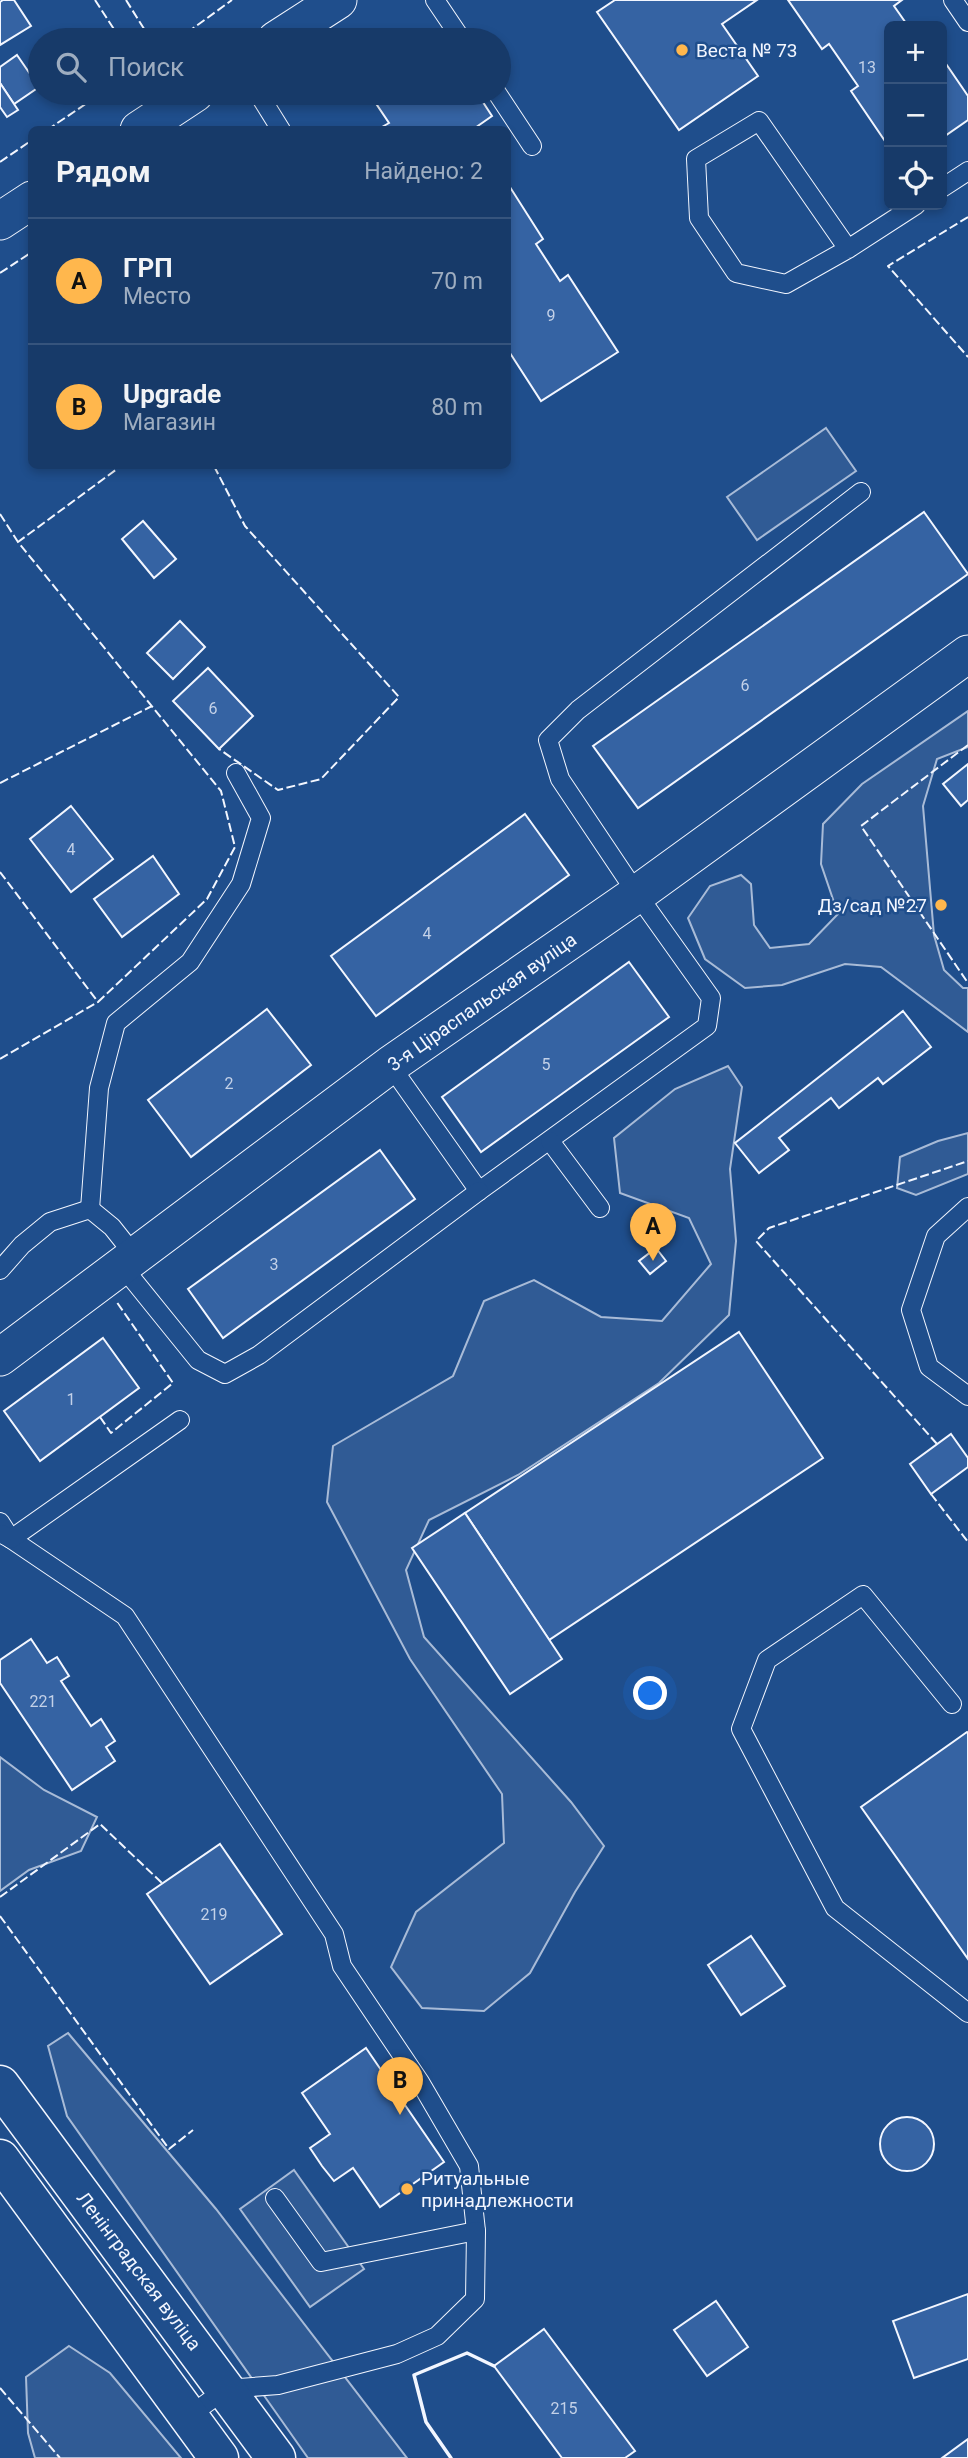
<!DOCTYPE html>
<html lang="ru">
<meta charset="utf-8">
<style>
body{margin:0;font-family:Roboto,sans-serif;background:#244571;color:#f1f3f6}
.controls{position:absolute;right:21px;top:21px;display:grid;overflow:hidden;border-radius:10px;box-shadow:0 4px 10px #0003}
.controls button{width:63px;height:63px;display:grid;place-items:center;padding:0;border:0;border-bottom:2px solid #36547d;background:#173a69;color:#f1f3f6;font:35px sans-serif}
.you{position:absolute;left:651px;top:1694px;width:24px;height:24px;margin:-18px;border:5px solid #fff;border-radius:50%;background:#1a73e8;box-shadow:0 0 0 10px #1a73e833}
.badge{display:grid;place-items:center;width:46px;height:46px;border-radius:50%;background:#ffb74d;color:#111;font-size:23px;font-weight:700}
.pin{position:absolute;translate:-50% -58px;filter:drop-shadow(0 2px 4px #0008)}
.pin::after{content:'';position:absolute;top:37px;width:24px;height:21px;background:inherit;clip-path:polygon(0 0,100% 0,50% 100%)}
.list{margin:0;padding:0;list-style:none}
h2{display:flex;justify-content:space-between;align-items:center;height:91px;margin:0;padding:0 28px;font-size:30px}
h2 small{font-size:23px;font-weight:400;color:#9eadc0}
.list li{display:grid;grid-template-columns:46px 1fr auto;gap:21px;align-items:center;box-sizing:border-box;height:126px;padding:0 28px;border-top:2px solid #36547d}
.list b{display:block;font-size:26px;white-space:nowrap}
.list p{margin:0;font-size:23px;white-space:nowrap;color:#9eadc0}
.list em{font-size:23px;font-style:normal;color:#9eadc0}
.icon{flex:none;width:38px;height:38px;fill:none;stroke:currentColor;stroke-width:2;stroke-linecap:round;stroke-linejoin:round}
.map{position:relative;flex:none;width:968px;height:2458px;overflow:hidden}
.search{position:absolute;background:#173a69;box-shadow:0 4px 10px #0003;left:28px;top:28px;width:483px;height:77px;display:flex;align-items:center;gap:18px;box-sizing:border-box;padding:0 24px;border-radius:38px;color:#9eadc0;font-size:26px}
.panel{position:absolute;background:#173a69;box-shadow:0 4px 10px #0003;left:28px;top:126px;width:483px;height:343px;border-radius:10px}
.map>svg:first-child{display:block}
</style>
<div class="map">
<svg width="968" height="2458" viewBox="0 0 968 2458">
<rect width="100%" height="100%" fill="#1f4e8c"/>
<!-- built -->
<g fill="#305b95" stroke="#a8bbd7" stroke-width="2">
<path d="M 826,428 L 856,471 L 757,540 L 727,497 Z"/>
<path d="M 968,711 L 968,747 L 937,759 L 923,806 L 934,935 L 944,970 L 963,988 L 968,988 L 968,1032 L 881,967 L 845,964 L 782,985 L 745,988 L 705,959 L 688,918 L 710,886 L 741,875 L 751,884 L 754,925 L 770,948 L 809,944 L 838,914 L 821,864 L 823,824 L 862,784 Z"/>
<path d="M 728,1066 L 742,1087 L 730,1169 L 736,1241 L 729,1315 L 659,1383 L 518,1475 L 429,1520 L 406,1570 L 424,1637 L 571,1802 L 604,1846 L 575,1892 L 530,1973 L 484,2011 L 422,2008 L 391,1967 L 416,1912 L 504,1843 L 502,1794 L 410,1659 L 327,1502 L 333,1446 L 453,1376 L 484,1301 L 534,1280 L 601,1317 L 662,1321 L 711,1264 L 689,1218 L 620,1193 L 614,1138 L 675,1089 Z"/>
<path d="M 968,1133 L 968,1174 L 916,1195 L 897,1188 L 900,1157 L 938,1141 Z"/>
<path d="M 0,1757 L 44,1790 L 97,1817 L 81,1851 L 29,1870 L 0,1891 Z"/>
<path d="M 68,2033 L 216,2209 L 407,2458 L 308,2458 L 67,2116 L 48,2046 Z"/>
<path d="M 294,2170 L 364,2269 L 310,2307 L 240,2209 Z"/>
<path d="M 69,2346 L 110,2373 L 181,2458 L 35,2458 L 28,2433 L 26,2377 Z"/>
</g>
<!-- building -->
<g fill="#3563a3" stroke="#f2f6ff" stroke-width="2">
<path d="M 3,0 L 14,0 L 31,26 L 0,45 L 0,2 Z"/>
<path d="M 615,0 L 757,0 L 722,24 L 758,76 L 679,130 L 597,12 Z"/>
<path d="M 788,0 L 902,0 L 894,6 L 908,26 L 889,26 L 889,147 L 851,91 L 858,86 L 829,44 L 822,49 Z"/>
<path d="M 17,55 L 39,87 L 14,104 L 0,83 L 0,67 Z"/>
<path d="M 942,58 L 968,96 L 968,120 L 942,138 Z"/>
<path d="M 0,83 L 18,110 L 7,117 L 0,107 Z"/>
<path d="M 380,93 L 477,93 L 492,116 L 472,130 L 384,130 L 382,127 L 389,123 L 377,105 L 384,101 Z"/>
<path d="M 508,184 L 543,239 L 536,244 L 560,281 L 568,275 L 618,352 L 541,401 L 508,350 Z"/>
<path d="M 924,512 L 968,574 L 638,808 L 593,746 Z"/>
<path d="M 143,521 L 176,559 L 154,578 L 122,539 Z"/>
<path d="M 180,621 L 205,647 L 173,679 L 147,653 Z"/>
<path d="M 208,668 L 253,716 L 219,749 L 173,701 Z"/>
<path d="M 968,764 L 968,800 L 961,806 L 943,784 Z"/>
<path d="M 71,806 L 113,859 L 71,892 L 30,839 Z"/>
<path d="M 525,814 L 569,875 L 376,1016 L 331,956 Z"/>
<path d="M 153,856 L 179,894 L 122,937 L 94,899 Z"/>
<path d="M 629,962 L 669,1017 L 481,1152 L 442,1097 Z"/>
<path d="M 267,1009 L 311,1065 L 191,1157 L 148,1100 Z"/>
<path d="M 903,1011 L 931,1047 L 883,1084 L 878,1078 L 839,1108 L 831,1098 L 779,1138 L 789,1150 L 759,1173 L 735,1143 Z"/>
<path d="M 380,1150 L 415,1199 L 223,1338 L 188,1289 Z"/>
<path d="M 656,1248 L 666,1261 L 650,1274 L 639,1261 Z"/>
<path d="M 739,1332 L 823,1458 L 549,1640 L 465,1513 Z"/>
<path d="M 103,1338 L 139,1388 L 40,1461 L 4,1411 Z"/>
<path d="M 951,1434 L 968,1458 L 968,1467 L 931,1494 L 910,1464 Z"/>
<path d="M 465,1513 L 562,1659 L 510,1694 L 412,1548 Z"/>
<path d="M 31,1639 L 47,1663 L 57,1657 L 69,1676 L 61,1681 L 91,1726 L 101,1719 L 115,1741 L 106,1747 L 115,1761 L 72,1790 L 0,1683 L 0,1660 Z"/>
<path d="M 967,1732 L 968,1733 L 968,1959 L 861,1807 Z"/>
<path d="M 220,1844 L 282,1934 L 210,1984 L 147,1894 Z"/>
<path d="M 751,1936 L 785,1986 L 741,2015 L 708,1965 Z"/>
<path d="M 366,2048 L 444,2162 L 380,2207 L 353,2168 L 334,2181 L 322,2166 L 310,2148 L 330,2134 L 302,2093 Z"/>
<circle cx="907" cy="2144" r="27"/>
<path d="M 968,2294 L 968,2359 L 914,2378 L 893,2321 Z"/>
<path d="M 716,2301 L 748,2347 L 707,2376 L 674,2330 Z"/>
<path d="M 544,2329 L 635,2451 L 625,2458 L 562,2458 L 494,2366 Z"/>
<path d="M 968,2439 L 968,2458 L 942,2458 Z"/>
</g>
<g fill="none" stroke-linecap="round" stroke-linejoin="round">
<defs>
<g id="lane">
<path d="M 435,0 L 462,40"/>
<path d="M 953,0 L 968,22"/>
<path d="M 258,93 L 281,130"/>
<path d="M 497,93 L 532,146"/>
<path d="M 942,188 L 968,171"/>
<path d="M 848,249 L 759,121 L 696,159 L 699,218 L 736,273 L 786,284 L 848,249 L 916,205"/>
<path d="M 390,1065 L 479,1191 L 707,1026 L 711,998 L 637,894 L 560,779 L 548,740 L 578,710 L 861,492"/>
<path d="M 550,1141 L 600,1208"/>
<path d="M 968,1207 L 936,1236 L 911,1310 L 929,1367 L 968,1396"/>
<path d="M 90,1209 L 99,1088 L 116,1023 L 190,962 L 241,884 L 261,818 L 236,773"/>
<path d="M 122,1266 L 198,1360 L 225,1374 L 259,1355 L 479,1191"/>
<path d="M 0,1270 L 22,1245 L 50,1222 L 90,1209 L 112,1227 L 135,1256"/>
<path d="M 0,1522 L 11,1539 L 125,1616 L 334,1934 L 342,1966 L 420,2082 L 469,2166 L 476,2231"/>
<path d="M 2,1534 L 11,1539 L 180,1420"/>
<path d="M 952,1704 L 863,1595 L 767,1660 L 741,1729 L 835,1908 L 968,2013"/>
<path d="M 189,2416 L 226,2389 L 278,2385 L 397,2354 L 437,2336 L 475,2299 L 476,2231 L 321,2262 L 275,2198"/>
</g>
<g id="street">
<path d="M 276,40 L 338,0"/>
<path d="M 139,130 L 195,93"/>
<path d="M 0,221 L 32,200"/>
<path d="M 0,1357 L 390,1065 L 637,894 L 968,654"/>
</g>
<g id="primary">
<path d="M 0,2085 L 276,2458"/>
<path d="M 0,2159 L 219,2458"/>
</g>
</defs>
<!-- lane casing -->
<use href="#lane" stroke="#f2f6ff" stroke-width="20"/>
<!-- street casing -->
<use href="#street" stroke="#f2f6ff" stroke-width="39"/>
<!-- primary casing -->
<use href="#primary" stroke="#f2f6ff" stroke-width="41"/>
<!-- lane -->
<use href="#lane" stroke="#1f4e8c" stroke-width="18"/>
<!-- street -->
<use href="#street" stroke="#1f4e8c" stroke-width="37"/>
<!-- primary -->
<use href="#primary" stroke="#1f4e8c" stroke-width="38"/>
<!-- fence -->
<g stroke="#f2f6ff" stroke-width="2" stroke-dasharray="9 3.5" stroke-linecap="butt">
<path d="M 95,0 L 121,40"/>
<path d="M 126,0 L 151,40"/>
<path d="M 177,40 L 232,0"/>
<path d="M 47,130 L 102,93"/>
<path d="M 0,162 L 32,140"/>
<path d="M 968,217 L 888,266 L 968,357"/>
<path d="M 0,273 L 32,252"/>
<path d="M 214,466 L 245,526 L 399,697 L 321,779 L 278,790 L 219,749"/>
<path d="M 0,514 L 18,542"/>
<path d="M 968,745 L 861,826 L 968,983"/>
<path d="M 0,783 L 152,706"/>
<path d="M 0,872 L 98,1002 L 207,899 L 235,847 L 221,791 L 18,542 L 121,466"/>
<path d="M 0,1059 L 98,1002"/>
<path d="M 100,1417 L 111,1433 L 173,1383 L 116,1301"/>
<path d="M 937,1444 L 756,1241 L 769,1228 L 968,1161"/>
<path d="M 931,1494 L 968,1542"/>
<path d="M 0,1897 L 100,1824 L 163,1884"/>
<path d="M 0,1916 L 169,2149 L 193,2130"/>
<path d="M 0,2388 L 60,2458"/>
</g>
<!-- wall -->
<path stroke="#f2f6ff" stroke-width="3.5" d="M 451,2458 L 426,2422 L 414,2375 L 467,2353 L 494,2366"/>
</g>
<!-- markers -->
<g fill="#ffb74d" stroke="#1f4e8c" stroke-width="2.5">
<circle cx="682" cy="50" r="7"/>
<circle cx="941" cy="905" r="7"/>
<circle cx="407" cy="2189" r="7"/>
</g>
<g text-anchor="middle" dominant-baseline="central" stroke-width="5" stroke-linejoin="round" paint-order="stroke">
<!-- number labels -->
<g font-size="16" fill="#c3d1e8">
<text x="867" y="67">13</text>
<text x="551" y="315">9</text>
<text x="745" y="685">6</text>
<text x="213" y="708">6</text>
<text x="71" y="849">4</text>
<text x="427" y="933">4</text>
<text x="546" y="1064">5</text>
<text x="229" y="1083">2</text>
<text x="274" y="1264">3</text>
<text x="71" y="1399">1</text>
<text x="43" y="1701">221</text>
<text x="214" y="1914">219</text>
<text x="564" y="2408">215</text>
</g>
<!-- poi labels -->
<g font-size="19" fill="#f2f6ff" stroke="#1f4e8c" text-anchor="start">
<text x="696" y="50">Веста № 73</text>
<text x="927" y="905" text-anchor="end">Дз/сад №27</text>
<text x="421" y="2178">Ритуальные<tspan x="421" dy="22">принадлежности</tspan></text>
</g>
<!-- street labels -->
<g font-size="19" fill="#f2f6ff" stroke="#1f4e8c">
<text transform="translate(482 1002) rotate(-35)">3-я Ціраспальская вуліца</text>
<text transform="translate(139 2271) rotate(53)">Ленінградская вуліца</text>
</g>
</g>
</svg>
<div class="controls">
<button>+</button>
<button>−</button>
<button><svg class="icon" aria-label="locate" viewBox="0 0 24 24"><circle cx="12" cy="12" r="6"/><path d="M12 2v4M12 18v4M2 12h4M18 12h4"/></svg></button>
</div>
<div class="you"></div>
<div class="pin badge" style="left:653px;top:1261px">A</div>
<div class="pin badge" style="left:400px;top:2115px">B</div>
<div class="search"><svg class="icon" aria-label="search" viewBox="0 0 24 24"><circle cx="10" cy="10" r="6"/><path d="M15 15l6 6"/></svg>Поиск</div>
<section class="panel">
<h2>Рядом<small>Найдено: 2</small></h2>
<ul class="list">
<li><span class="badge">A</span><div><b>ГРП</b><p>Место</p></div><em>70 m</em></li>
<li><span class="badge">B</span><div><b>Upgrade</b><p>Магазин</p></div><em>80 m</em></li>
</ul>
</section>
</div>
